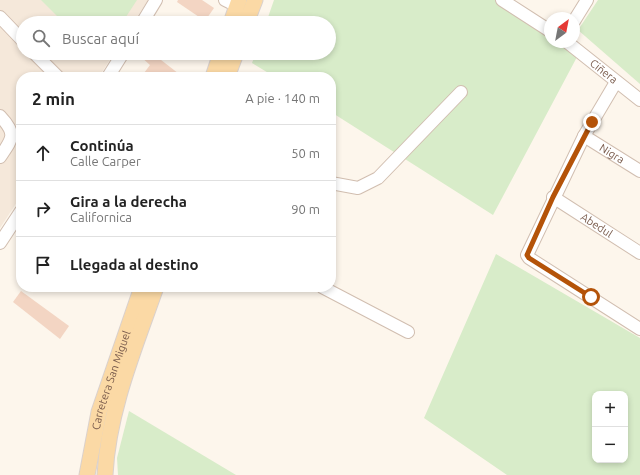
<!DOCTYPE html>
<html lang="es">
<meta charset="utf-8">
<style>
body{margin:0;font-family:Ubuntu,sans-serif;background:#f6f6f6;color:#222}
.controls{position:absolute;right:12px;bottom:12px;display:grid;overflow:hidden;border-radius:8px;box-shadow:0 2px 6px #0003}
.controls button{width:36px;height:36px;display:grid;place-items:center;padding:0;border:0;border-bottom:1px solid #e0e0e0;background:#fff;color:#222;font:20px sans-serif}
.compass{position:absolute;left:544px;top:12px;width:36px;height:36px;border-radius:50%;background:#fff;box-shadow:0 2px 6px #0003;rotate:32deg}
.stop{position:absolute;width:12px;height:12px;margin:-9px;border:3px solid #b45309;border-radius:50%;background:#fff}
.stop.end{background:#b45309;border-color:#fff;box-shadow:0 1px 4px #0008}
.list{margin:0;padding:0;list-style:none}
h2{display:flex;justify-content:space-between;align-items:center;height:52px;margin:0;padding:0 16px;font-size:17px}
h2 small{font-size:13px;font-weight:400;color:#767676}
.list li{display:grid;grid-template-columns:26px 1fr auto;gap:12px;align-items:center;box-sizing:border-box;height:56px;padding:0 16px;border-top:1px solid #e0e0e0}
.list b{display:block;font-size:15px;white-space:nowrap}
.list p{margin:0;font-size:13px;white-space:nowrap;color:#767676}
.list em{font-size:13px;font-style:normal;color:#767676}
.icon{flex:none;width:22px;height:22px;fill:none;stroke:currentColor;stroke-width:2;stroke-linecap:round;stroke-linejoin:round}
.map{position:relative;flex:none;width:640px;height:475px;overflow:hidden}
.search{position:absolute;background:#fff;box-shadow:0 2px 6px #0003;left:16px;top:16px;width:320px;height:44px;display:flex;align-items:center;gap:10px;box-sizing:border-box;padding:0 14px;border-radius:22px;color:#767676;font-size:15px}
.panel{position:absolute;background:#fff;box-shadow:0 2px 6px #0003;left:16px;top:72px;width:320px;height:220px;border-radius:16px}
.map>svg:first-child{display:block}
</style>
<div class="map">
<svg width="640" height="475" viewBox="0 0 640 475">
<rect width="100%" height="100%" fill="#fdf6ec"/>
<!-- residential -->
<path fill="#f5e8da" d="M 0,0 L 148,0 L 133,23 L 23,23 L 23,53 L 114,53 L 99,77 L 21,77 L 21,196 L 0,228 Z"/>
<!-- green -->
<g fill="#d8ecc9" fill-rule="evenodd">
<path d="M 41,0 L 137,0 L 122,23 L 64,23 Z"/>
<path d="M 274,0 L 496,0 L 550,33 L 550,42 L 561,42 L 577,57 L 493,215 L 331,112 L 331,77 L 275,77 L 252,63 L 256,53 L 329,53 L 329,23 L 266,23 Z"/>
<path d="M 598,0 L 640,0 L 640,84 L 578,30 Z"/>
<path d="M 496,254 L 640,338 L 640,475 L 507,475 L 424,418 ZM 595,394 L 625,394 L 625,460 L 595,460 Z"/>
<path d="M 129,411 L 236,475 L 118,475 L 117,458 Z"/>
</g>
<!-- building -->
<g fill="#f3d5c3">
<path d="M 178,0 L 202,0 L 214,8 L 205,21 L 177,2 Z"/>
<path d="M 142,53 L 152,53 L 183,77 L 141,77 L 150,65 L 140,56 Z"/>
<path d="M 21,291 L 69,326 L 60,339 L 13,302 Z"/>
</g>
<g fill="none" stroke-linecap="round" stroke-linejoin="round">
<defs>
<g id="minor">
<path d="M 225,0 L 237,6"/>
<path d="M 502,0 L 550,31"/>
<path d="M 0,17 L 23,41"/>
<path d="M 574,21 L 587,0"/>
<path d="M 142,23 L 156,0"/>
<path id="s1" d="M 567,42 L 640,100"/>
<path d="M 34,53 L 58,77"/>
<path d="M 108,77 L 123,53"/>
<path d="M 616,82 L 584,136 L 527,255 L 529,258 L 640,329"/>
<path d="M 0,116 C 17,134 13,138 0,157"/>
<path id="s2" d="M 584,136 L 640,171"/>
<path d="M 331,183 L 358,188 L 378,178 L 461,92"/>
<path id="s3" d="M 553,197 L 640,253"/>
<path d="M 0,243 L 21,211"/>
<path d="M 322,287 L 408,332"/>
</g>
<g id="major">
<path d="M 231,23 L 239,0"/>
<path d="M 246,23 L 255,0"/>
<path d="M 213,77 L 221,53"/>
<path d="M 227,77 L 236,53"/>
<path id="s4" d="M 87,475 L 99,412 L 142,287"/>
<path d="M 105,475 C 108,411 135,347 156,287"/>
</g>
</defs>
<!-- minor casing -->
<use href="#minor" stroke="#d1beb0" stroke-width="14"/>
<!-- major casing -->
<use href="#major" stroke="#dad1cd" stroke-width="17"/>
<!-- minor -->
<use href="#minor" stroke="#fff" stroke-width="12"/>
<!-- major -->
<use href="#major" stroke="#fbd9a5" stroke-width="15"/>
</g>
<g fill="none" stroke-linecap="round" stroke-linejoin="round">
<!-- route -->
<path stroke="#b45309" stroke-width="5" d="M 591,297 L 529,258 L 527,255 L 553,197 L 592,122"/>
</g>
<g text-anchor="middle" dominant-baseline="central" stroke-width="3.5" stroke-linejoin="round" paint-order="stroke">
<!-- street labels -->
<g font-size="11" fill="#7a5c4d" stroke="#fffaf3">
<text stroke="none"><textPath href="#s1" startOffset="47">Ciñera</textPath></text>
<text stroke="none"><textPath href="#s2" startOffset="33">Nigra</textPath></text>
<text stroke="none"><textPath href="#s3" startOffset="52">Abedul</textPath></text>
<text stroke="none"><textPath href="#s4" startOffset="98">Carretera San Miguel</textPath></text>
</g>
</g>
</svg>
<div class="controls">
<button>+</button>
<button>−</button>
</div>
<svg class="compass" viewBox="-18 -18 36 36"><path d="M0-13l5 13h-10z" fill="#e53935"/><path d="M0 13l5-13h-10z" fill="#767676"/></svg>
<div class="stop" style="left:591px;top:297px"></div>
<div class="stop end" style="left:592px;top:122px"></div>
<div class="search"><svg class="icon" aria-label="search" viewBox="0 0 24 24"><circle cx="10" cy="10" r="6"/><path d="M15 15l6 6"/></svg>Buscar aquí</div>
<section class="panel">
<h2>2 min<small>A pie · 140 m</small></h2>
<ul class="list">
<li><svg class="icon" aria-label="ahead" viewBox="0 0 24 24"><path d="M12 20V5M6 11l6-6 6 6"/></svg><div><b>Continúa</b><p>Calle Carper</p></div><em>50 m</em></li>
<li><svg class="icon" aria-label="right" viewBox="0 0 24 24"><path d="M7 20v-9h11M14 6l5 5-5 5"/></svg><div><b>Gira a la derecha</b><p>Californica</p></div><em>90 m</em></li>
<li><svg class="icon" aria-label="arrive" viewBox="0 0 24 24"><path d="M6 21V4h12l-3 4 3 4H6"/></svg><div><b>Llegada al destino</b></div></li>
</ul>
</section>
</div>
